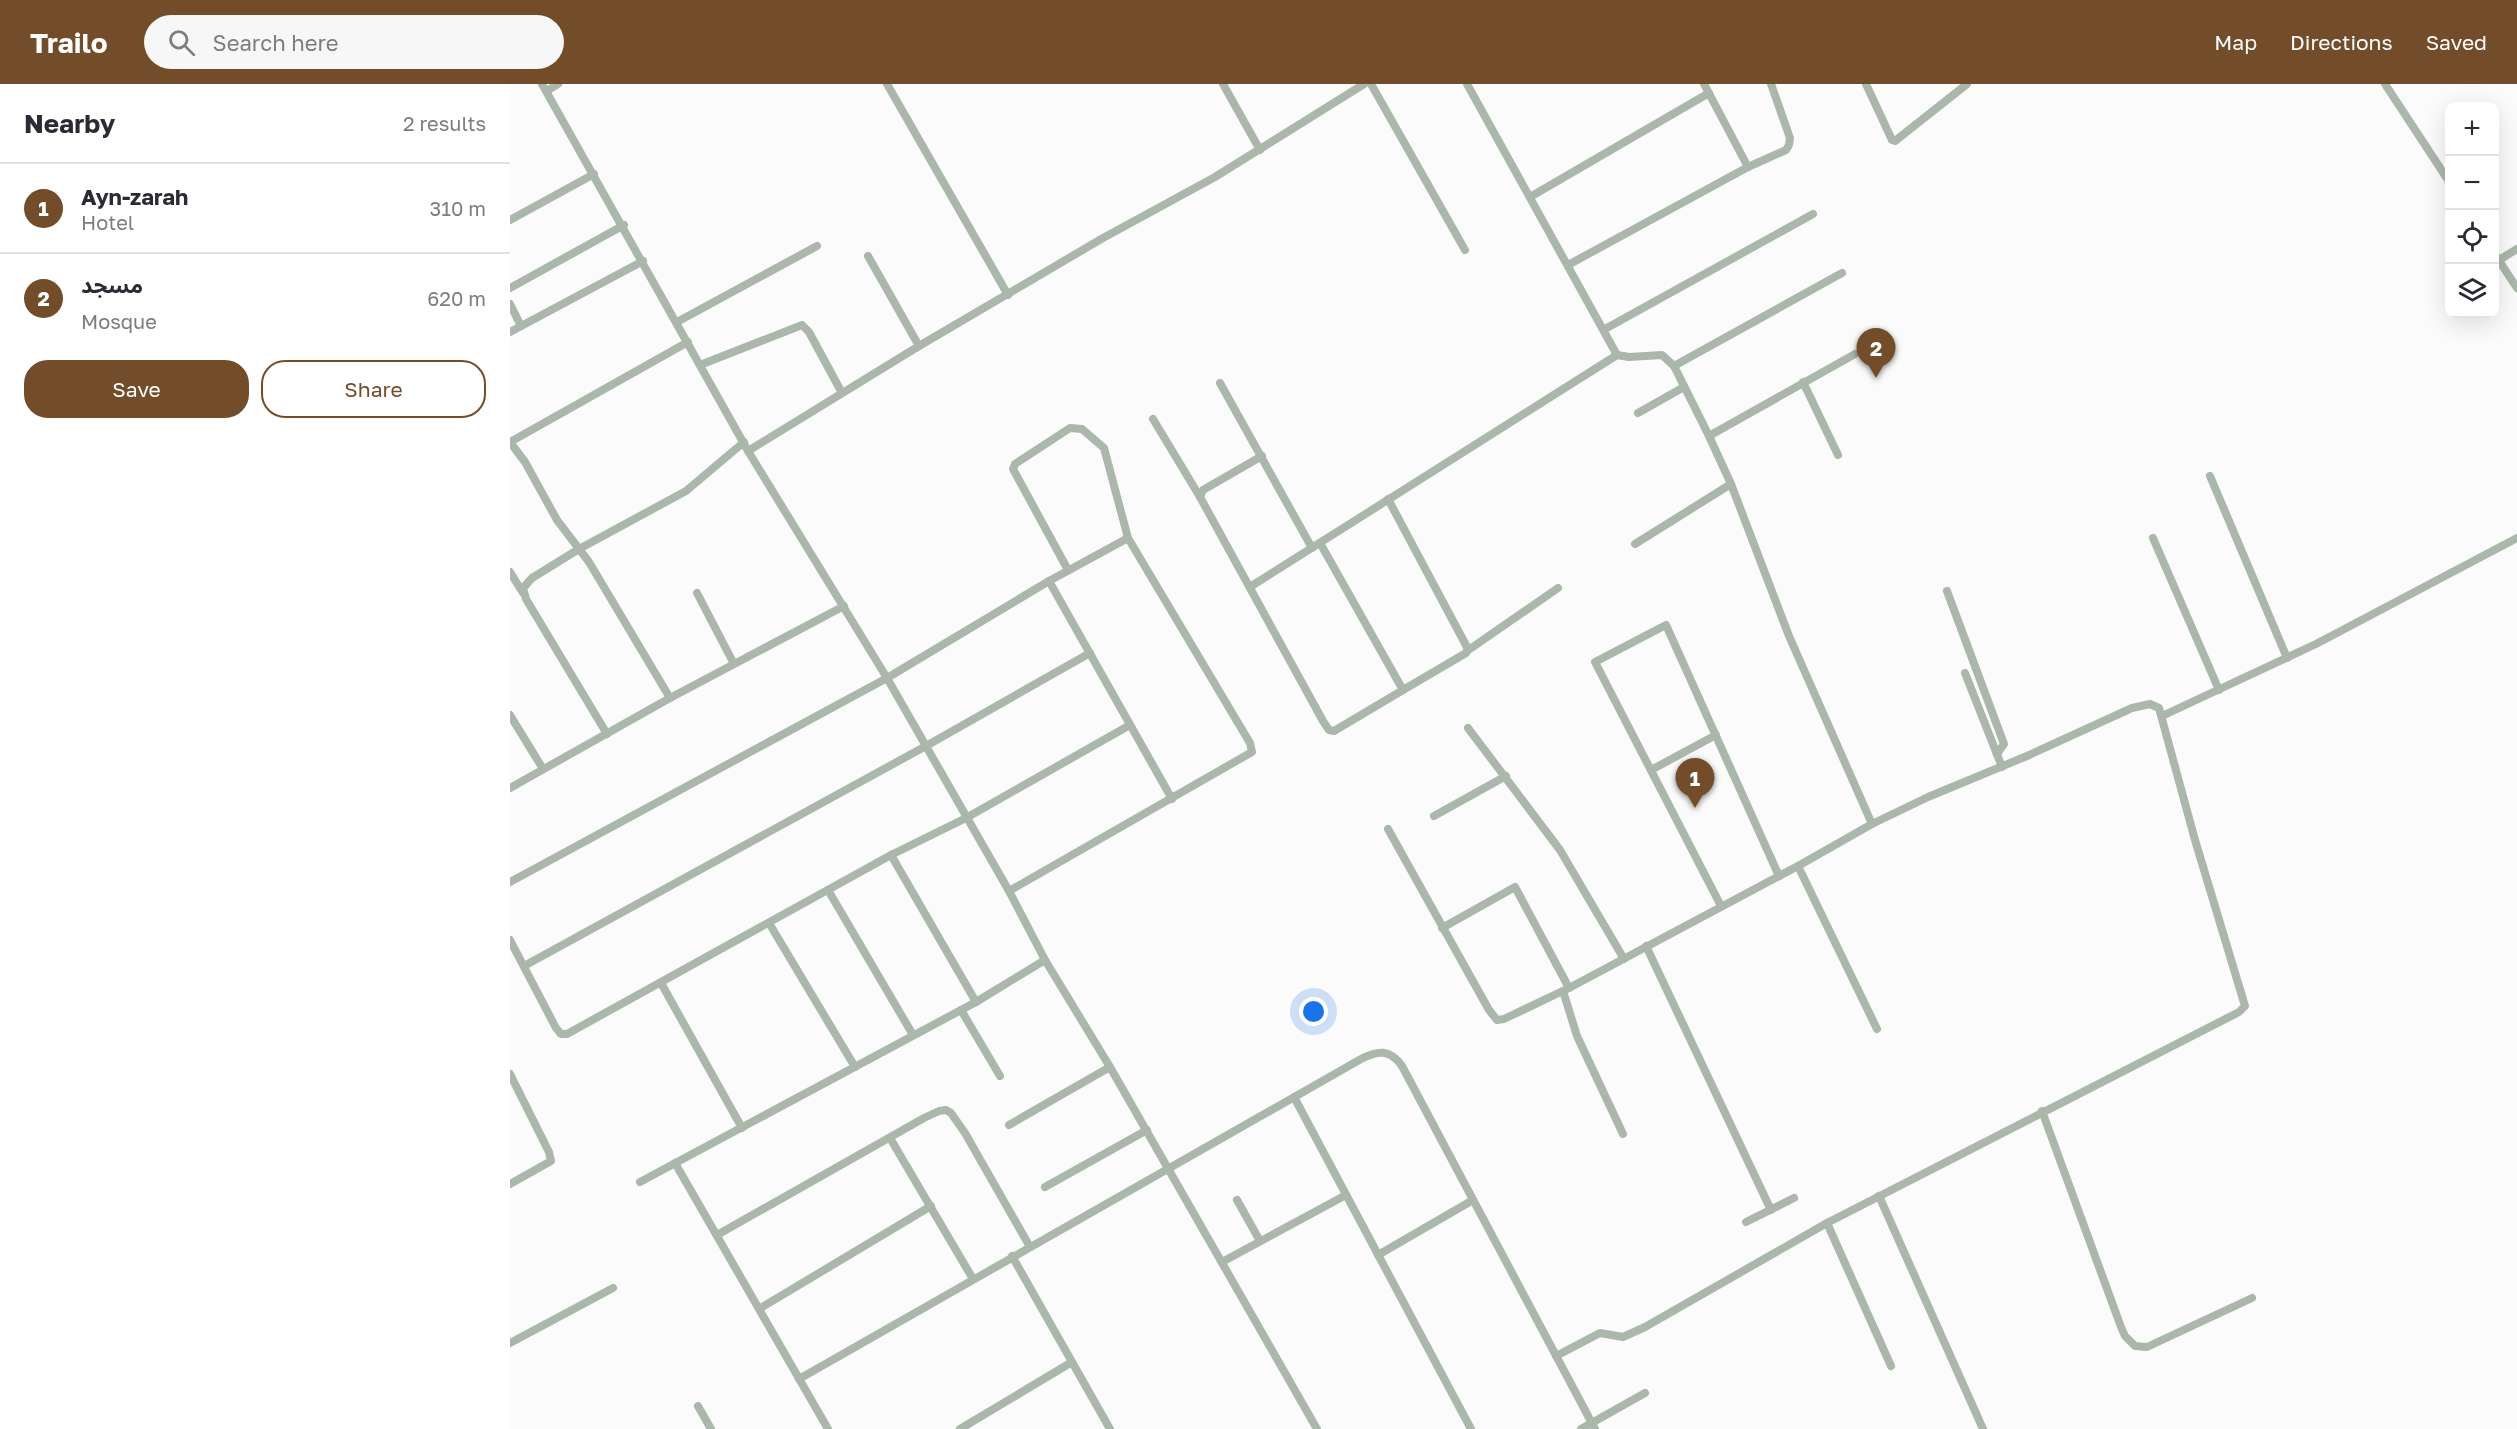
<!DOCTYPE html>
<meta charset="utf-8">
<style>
body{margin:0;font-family:"Golos Text","Noto Sans Arabic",sans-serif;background:#f7f7f7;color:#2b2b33}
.controls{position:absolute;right:18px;top:18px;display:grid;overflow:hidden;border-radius:12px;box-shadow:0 6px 24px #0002}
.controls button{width:54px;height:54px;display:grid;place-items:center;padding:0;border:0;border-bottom:2px solid #e1e1e2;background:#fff;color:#2b2b33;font:30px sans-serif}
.you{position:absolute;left:804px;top:928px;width:21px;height:21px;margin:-15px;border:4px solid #fff;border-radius:50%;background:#1a73e8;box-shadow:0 0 0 9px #1a73e833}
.badge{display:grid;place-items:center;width:39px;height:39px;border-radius:50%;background:#734d29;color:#fff;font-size:20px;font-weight:700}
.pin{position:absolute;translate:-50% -50px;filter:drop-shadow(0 2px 3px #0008)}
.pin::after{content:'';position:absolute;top:32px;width:21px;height:18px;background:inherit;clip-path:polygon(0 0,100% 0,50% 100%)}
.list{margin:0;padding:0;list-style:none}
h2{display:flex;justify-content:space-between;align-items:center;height:78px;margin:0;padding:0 24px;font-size:26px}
h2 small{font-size:20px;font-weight:400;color:#7c7c81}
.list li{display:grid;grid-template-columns:39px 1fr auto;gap:18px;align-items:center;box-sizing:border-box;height:90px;padding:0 24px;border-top:2px solid #e1e1e2}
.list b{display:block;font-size:22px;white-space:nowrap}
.list p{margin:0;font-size:20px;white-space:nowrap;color:#7c7c81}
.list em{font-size:20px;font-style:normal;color:#7c7c81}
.actions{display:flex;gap:12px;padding:18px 24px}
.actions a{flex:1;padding:14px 0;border:2px solid #734d29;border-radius:24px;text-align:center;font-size:21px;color:#734d29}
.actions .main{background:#734d29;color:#fff}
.icon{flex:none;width:33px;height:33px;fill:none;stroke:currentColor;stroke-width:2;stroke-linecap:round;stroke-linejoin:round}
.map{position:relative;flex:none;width:2007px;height:1345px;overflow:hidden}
header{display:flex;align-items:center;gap:36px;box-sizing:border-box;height:84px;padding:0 30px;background:#734d29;color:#fff}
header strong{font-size:28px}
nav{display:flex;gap:33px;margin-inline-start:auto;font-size:21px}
.search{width:420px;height:54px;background:#f7f7f7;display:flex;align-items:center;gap:15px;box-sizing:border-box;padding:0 21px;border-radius:33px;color:#7c7c81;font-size:22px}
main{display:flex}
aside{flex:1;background:#fff}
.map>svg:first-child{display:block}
</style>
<header>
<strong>Trailo</strong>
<div class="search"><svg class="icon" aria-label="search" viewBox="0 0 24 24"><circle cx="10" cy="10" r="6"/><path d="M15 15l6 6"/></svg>Search here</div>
<nav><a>Map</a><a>Directions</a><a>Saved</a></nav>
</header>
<main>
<aside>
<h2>Nearby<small>2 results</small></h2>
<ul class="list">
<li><span class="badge">1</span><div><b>Ayn-zarah</b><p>Hotel</p></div><em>310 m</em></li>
<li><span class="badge">2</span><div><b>مسجد</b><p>Mosque</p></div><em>620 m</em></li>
</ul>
<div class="actions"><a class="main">Save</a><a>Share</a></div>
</aside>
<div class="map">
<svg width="2007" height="1345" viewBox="0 0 2007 1345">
<rect width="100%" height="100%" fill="#fbfbfb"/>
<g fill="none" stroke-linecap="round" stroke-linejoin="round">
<!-- minor -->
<g stroke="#acb7ab" stroke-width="8">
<path d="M 32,0 L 238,367 L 409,262 L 593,154 L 705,93 L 854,0"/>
<path d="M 377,0 L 498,211"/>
<path d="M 713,0 L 750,66"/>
<path d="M 861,0 L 955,166"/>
<path d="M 957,0 L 1107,271"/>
<path d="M 1194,0 L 1238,83"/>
<path d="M 1356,0 L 1382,56 L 1385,57 L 1457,0"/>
<path d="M 1875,0 L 1940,99"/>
<path d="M 37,7 L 48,0"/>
<path d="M 1020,113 L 1199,9"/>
<path d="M 0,136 L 84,90"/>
<path d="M 1984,169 L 2007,204"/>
<path d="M 358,172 L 409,262"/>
<path d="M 1989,176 L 2007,165"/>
<path d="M 1058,181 L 1238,83 L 1276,66 L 1279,61 L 1280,54 L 1261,0"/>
<path d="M 0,204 L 114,141"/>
<path d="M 0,220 L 11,242"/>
<path d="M 167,238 L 307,162"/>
<path d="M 1095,245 L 1303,130"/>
<path d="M 0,248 L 133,177"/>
<path d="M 190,281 L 292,241 L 299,248 L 332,309"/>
<path d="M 1164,282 L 1332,189"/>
<path d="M 1293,298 L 1328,371"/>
<path d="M 710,299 L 802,464"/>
<path d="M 1128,329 L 1174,303"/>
<path d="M 643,335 L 690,413 L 813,637 L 819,646 L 824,647 L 893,606 L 810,459"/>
<path d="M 1199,352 L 1345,270"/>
<path d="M 0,358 L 15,378 L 47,436 L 79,478 L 160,614"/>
<path d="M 0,358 L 178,258"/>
<path d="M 238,367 L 377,594 L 499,807 L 535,876 L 600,983 L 807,1345"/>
<path d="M 1700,392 L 1777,574"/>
<path d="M 690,413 L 693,406 L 752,372"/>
<path d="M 878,415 L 958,565 L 956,569 L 893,606"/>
<path d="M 1643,454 L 1709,606"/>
<path d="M 1125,460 L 1221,400"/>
<path d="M 558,486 L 503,385 L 505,380 L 560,344 L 572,345 L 594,364 L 618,454"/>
<path d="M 0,488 L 13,509"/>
<path d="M 539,497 L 662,715"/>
<path d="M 740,503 L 1107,271 L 1119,273 L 1152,271 L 1164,282 L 1199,352 L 1221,400 L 1279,552 L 1362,740"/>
<path d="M 1437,507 L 1494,660 L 1487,670"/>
<path d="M 187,509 L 224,580"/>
<path d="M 957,567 L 1048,504"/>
<path d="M 1455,589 L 1492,683"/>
<path d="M 0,631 L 33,685"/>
<path d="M 1652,632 L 1806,560 L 2007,454"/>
<path d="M 958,644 L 1050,766 L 1114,875"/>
<path d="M 97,650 L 16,515 L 13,504 L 22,494 L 69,465 L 176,407 L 234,358"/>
<path d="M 1141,686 L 1206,651"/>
<path d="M 0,704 L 160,614 L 334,522"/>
<path d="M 924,732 L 996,692"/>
<path d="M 878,745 L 979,926 L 987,936 L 994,935 L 1059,904 L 1288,782 L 1362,740 L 1418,713 L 1517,672 L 1622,624 L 1640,620 L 1649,624 L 1685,756 L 1735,922 L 1729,928 L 1317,1139 L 1381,1282"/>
<path d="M 381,771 L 466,918"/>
<path d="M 1288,782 L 1367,945"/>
<path d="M 0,798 L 377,594 L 539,497 L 618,454 L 740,659 L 742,668 L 499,807"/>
<path d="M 318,806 L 403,951"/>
<path d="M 1211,822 L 1085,578 L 1156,541 L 1269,792"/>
<path d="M 259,839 L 345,983"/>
<path d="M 932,844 L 1005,803 L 1059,904"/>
<path d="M 0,856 L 46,944 L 51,950 L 57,950 L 381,771 L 456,734 L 620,641"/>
<path d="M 1136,862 L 1261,1126"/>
<path d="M 14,882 L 416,662 L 580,569"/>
<path d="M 151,899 L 232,1044"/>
<path d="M 1053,907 L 1067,952 L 1113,1050"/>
<path d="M 451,926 L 490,992"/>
<path d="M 0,990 L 39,1068 L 41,1077 L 0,1100"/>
<path d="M 784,1013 L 961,1345"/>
<path d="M 1532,1027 L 1611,1243 L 1615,1252 L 1625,1262 L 1637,1263 L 1742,1214"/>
<path d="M 499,1041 L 600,983"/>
<path d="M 380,1054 L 463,1195"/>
<path d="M 165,1079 L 318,1345"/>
<path d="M 130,1098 L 466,918 L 535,876"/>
<path d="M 535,1103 L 637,1046"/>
<path d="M 1369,1112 L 1473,1345"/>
<path d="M 727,1116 L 750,1157"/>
<path d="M 1236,1138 L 1284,1114"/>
<path d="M 207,1151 L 414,1034 L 429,1027 L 436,1026 L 441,1029 L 455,1049 L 520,1163"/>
<path d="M 868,1171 L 963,1116"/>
<path d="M 502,1172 L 600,1345"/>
<path d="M 712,1178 L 836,1111"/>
<path d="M 249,1225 L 421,1122"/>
<path d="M 0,1259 L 103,1204"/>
<path d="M 1046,1272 L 1090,1249 L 1113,1253 L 1135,1243 L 1317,1139"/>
<path d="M 289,1295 L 851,975 C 868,966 880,965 892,982 L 1085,1345"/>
<path d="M 188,1322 L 201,1345"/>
<path d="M 450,1345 L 562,1278"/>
<path d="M 1071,1345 L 1135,1309"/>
</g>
</g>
</svg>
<div class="controls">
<button>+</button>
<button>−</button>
<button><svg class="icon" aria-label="locate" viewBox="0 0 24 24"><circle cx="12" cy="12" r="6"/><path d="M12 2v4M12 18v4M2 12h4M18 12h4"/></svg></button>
<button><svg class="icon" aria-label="layers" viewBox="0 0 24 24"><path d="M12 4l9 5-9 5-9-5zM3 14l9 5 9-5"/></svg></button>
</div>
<div class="you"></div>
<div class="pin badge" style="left:1185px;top:724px">1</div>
<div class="pin badge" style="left:1366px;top:294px">2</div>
</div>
</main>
